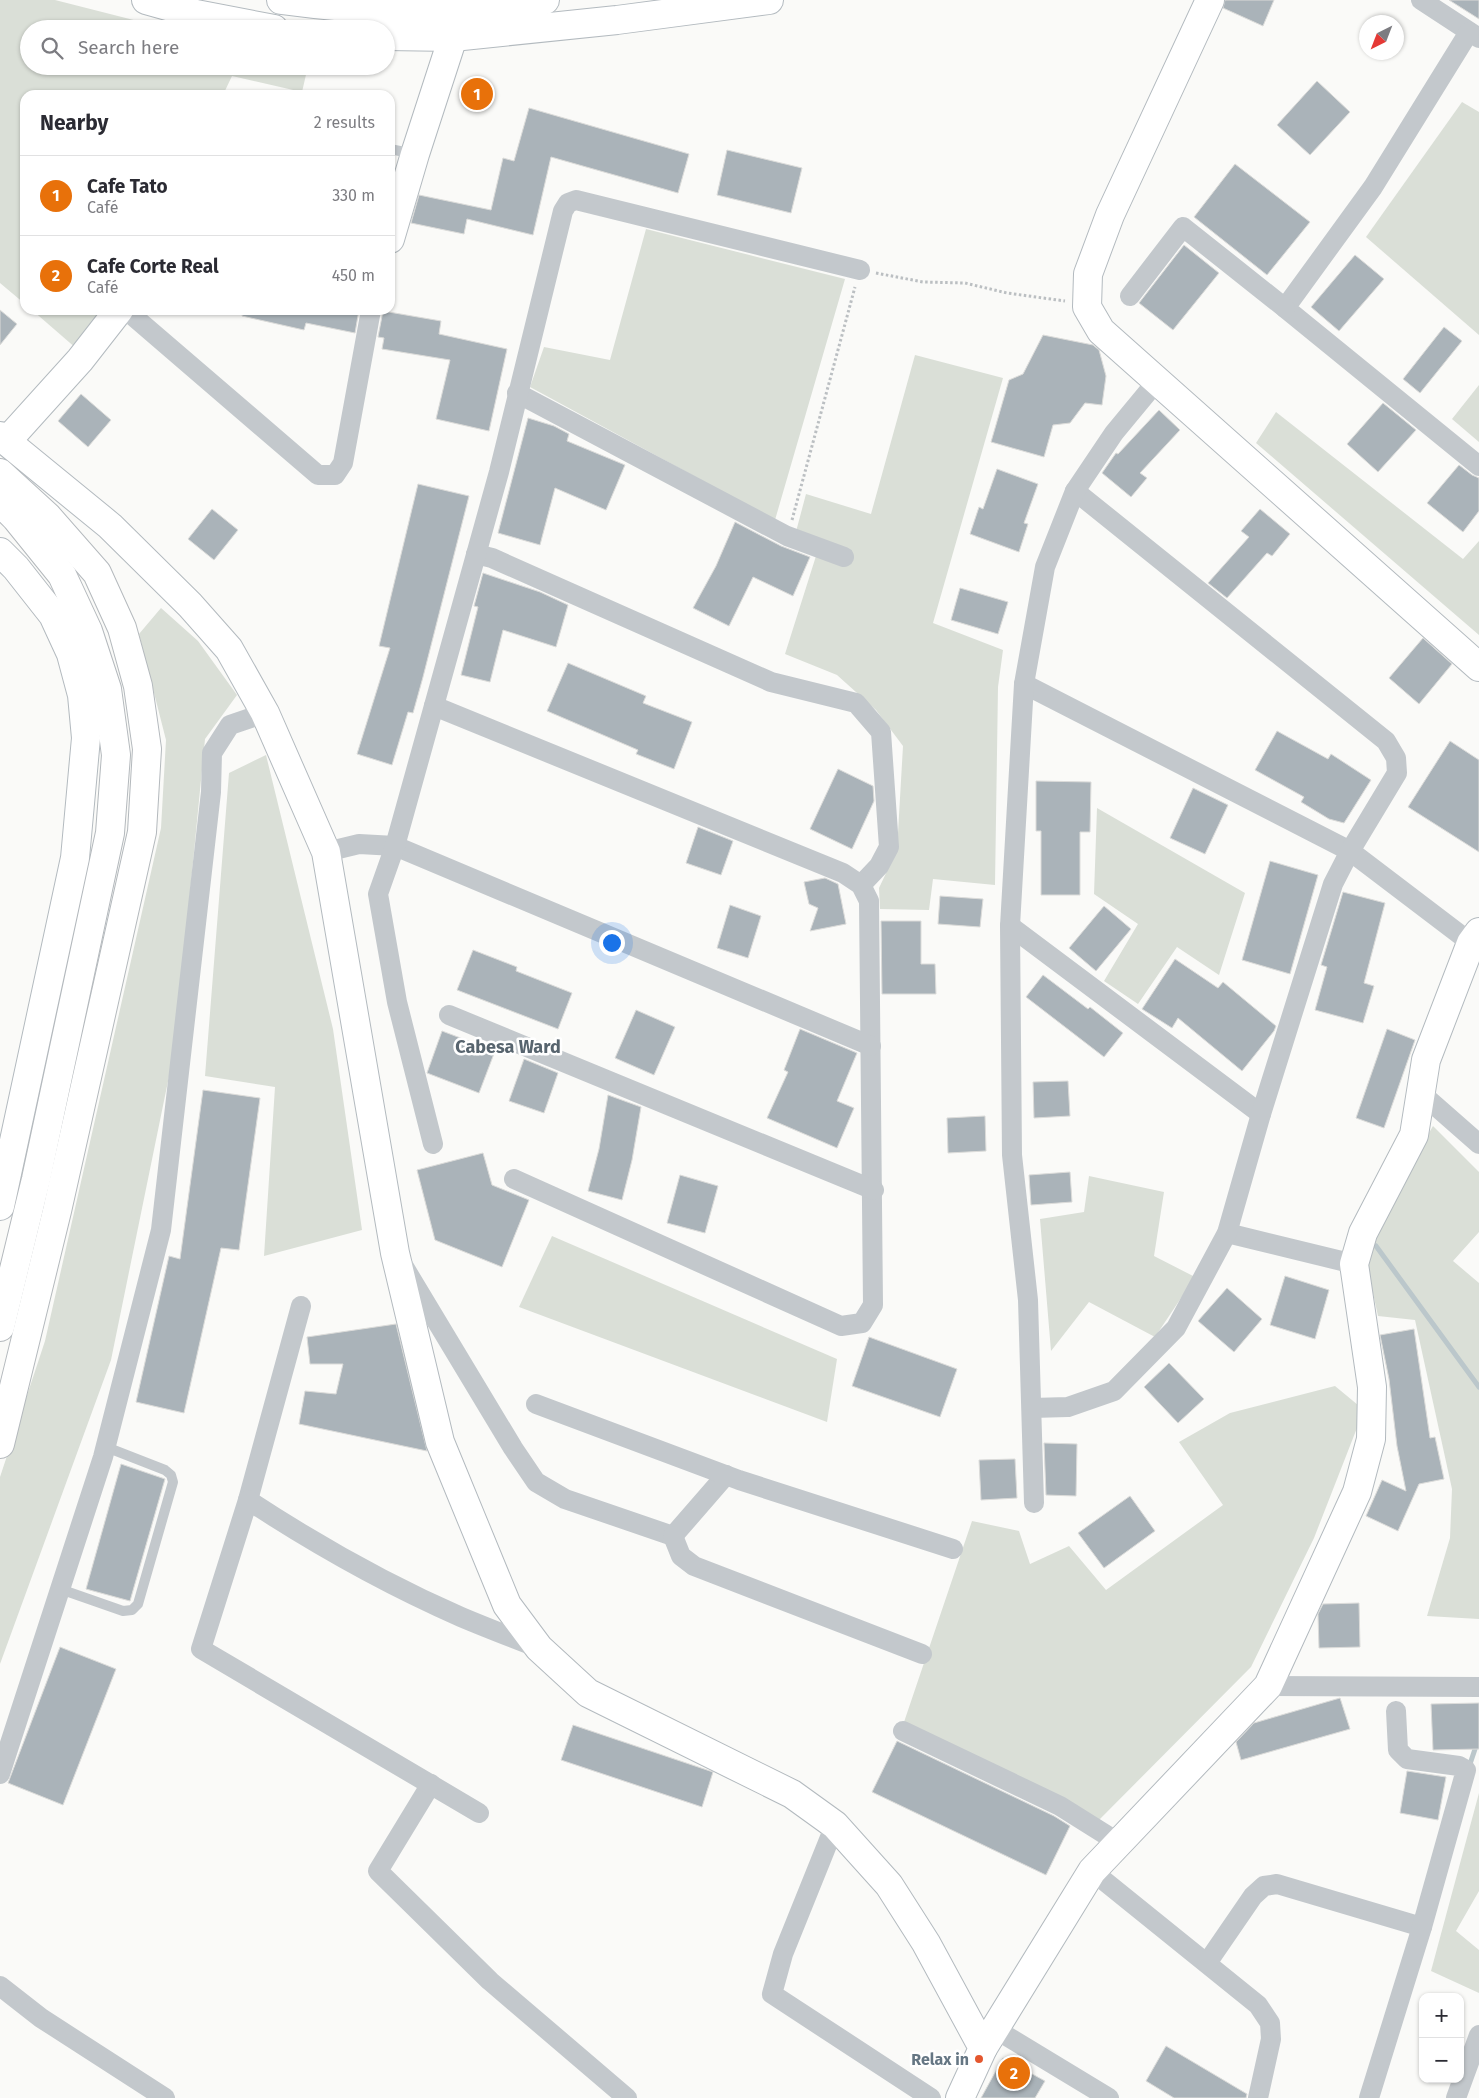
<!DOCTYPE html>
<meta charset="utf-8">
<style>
body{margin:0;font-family:"Fira Sans",sans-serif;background:#f2f2f3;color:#2b2b33}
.controls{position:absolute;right:15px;bottom:15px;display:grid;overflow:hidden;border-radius:10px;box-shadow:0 1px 4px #0004}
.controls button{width:45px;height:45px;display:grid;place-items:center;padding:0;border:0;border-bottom:1px solid #e1e1e2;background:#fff;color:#2b2b33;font:25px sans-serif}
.compass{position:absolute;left:1359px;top:15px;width:45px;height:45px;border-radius:50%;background:#fff;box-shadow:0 1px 4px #0004;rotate:222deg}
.you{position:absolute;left:611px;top:942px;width:18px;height:18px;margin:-12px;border:4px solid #fff;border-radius:50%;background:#1a73e8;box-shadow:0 0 0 8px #1a73e833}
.badge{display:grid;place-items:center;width:32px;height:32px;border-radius:50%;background:#111827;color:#fff;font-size:16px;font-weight:700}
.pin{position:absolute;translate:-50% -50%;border:2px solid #fff;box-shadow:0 1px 5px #0006}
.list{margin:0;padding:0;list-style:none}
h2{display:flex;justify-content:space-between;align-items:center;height:65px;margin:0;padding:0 20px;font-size:21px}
h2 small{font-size:16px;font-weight:400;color:#7c7c81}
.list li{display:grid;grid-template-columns:32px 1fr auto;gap:15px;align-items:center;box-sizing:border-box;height:80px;padding:0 20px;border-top:1px solid #e1e1e2}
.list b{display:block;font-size:19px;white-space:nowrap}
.list p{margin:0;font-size:16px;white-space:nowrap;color:#7c7c81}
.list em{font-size:16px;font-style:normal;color:#7c7c81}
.icon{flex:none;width:28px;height:28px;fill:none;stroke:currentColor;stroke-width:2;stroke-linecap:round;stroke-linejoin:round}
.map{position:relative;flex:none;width:1479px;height:2098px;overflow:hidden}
.search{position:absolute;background:#fff;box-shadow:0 1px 4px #0004;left:20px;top:20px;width:375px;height:55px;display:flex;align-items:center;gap:12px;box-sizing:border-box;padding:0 18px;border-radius:28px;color:#7c7c81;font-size:19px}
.panel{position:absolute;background:#fff;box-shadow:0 1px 4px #0004;left:20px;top:90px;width:375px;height:225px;border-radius:15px}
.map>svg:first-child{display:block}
</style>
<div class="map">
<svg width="1479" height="2098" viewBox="0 0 1479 2098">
<rect width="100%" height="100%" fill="#fafaf8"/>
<!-- green -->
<g fill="#dadfd7">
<path d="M 0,0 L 55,0 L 169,29 L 29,29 L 29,66 L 308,66 L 302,92 L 232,76 L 223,95 L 25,95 L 25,304 L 0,283 Z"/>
<path d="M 1462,102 L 1479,112 L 1479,335 L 1366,237 Z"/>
<path d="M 646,229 L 845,279 L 775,520 L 530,387 L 544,347 L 610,360 Z"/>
<path d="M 32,310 L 102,310 L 77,349 Z"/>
<path d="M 915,355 L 1003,378 L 933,623 L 1003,650 L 998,687 L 995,885 L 933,879 L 929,910 L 880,909 L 879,888 L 897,850 L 903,746 L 876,710 L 837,675 L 785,654 L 816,556 L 793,543 L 806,494 L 871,514 Z"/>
<path d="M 1479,385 L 1479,442 L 1452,419 Z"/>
<path d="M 1276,412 L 1463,559 L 1479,541 L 1479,635 L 1256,443 Z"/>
<path d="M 161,608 L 198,641 L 237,695 L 205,739 L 175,1047 L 111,1360 L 0,1664 L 0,1477 L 45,1341 L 161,828 L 166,740 L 139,634 Z"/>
<path d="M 266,755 L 333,1029 L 362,1230 L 264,1256 L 275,1087 L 205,1076 L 229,773 Z"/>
<path d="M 1097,808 L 1245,893 L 1219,975 L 1177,947 L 1138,1004 L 1104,981 L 1138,924 L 1094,894 Z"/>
<path d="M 1433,1126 L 1479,1172 L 1479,1232 L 1453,1261 L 1479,1283 L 1479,1619 L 1427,1616 L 1450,1538 L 1452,1489 L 1415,1320 L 1378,1316 L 1363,1247 Z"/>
<path d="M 1089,1176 L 1164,1192 L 1154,1256 L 1195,1277 L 1155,1337 L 1089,1302 L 1051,1351 L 1040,1219 L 1084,1212 Z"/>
<path d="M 552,1236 L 837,1359 L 827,1422 L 519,1307 Z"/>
<path d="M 1335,1386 L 1364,1410 L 1314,1538 L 1251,1667 L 1099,1820 L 903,1725 L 972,1521 L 1019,1531 L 1030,1564 L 1069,1546 L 1106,1590 L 1223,1505 L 1179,1442 L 1230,1413 Z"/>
<path d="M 1479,1793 L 1479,1891 L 1456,1931 L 1479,1950 L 1479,1993 L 1431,1971 Z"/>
</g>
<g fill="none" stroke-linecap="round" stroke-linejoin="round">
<!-- stream -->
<g stroke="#bbc7cb" stroke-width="5">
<path d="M 1376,1246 L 1479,1387"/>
<path d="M 1469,1767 L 1479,1737"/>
</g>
</g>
<!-- building -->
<g fill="#aab3b9" stroke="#dcdcda">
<path d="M 1225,0 L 1274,0 L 1263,26 L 1223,8 Z"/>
<path d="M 1449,0 L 1479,0 L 1479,19 Z"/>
<path d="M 1317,81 L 1350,112 L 1310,155 L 1277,125 Z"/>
<path d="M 529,108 L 689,154 L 678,193 L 551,157 L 533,235 L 467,219 L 464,234 L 411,223 L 419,195 L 491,210 L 503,158 L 514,161 Z"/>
<path d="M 727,150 L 802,168 L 791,213 L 717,195 Z"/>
<path d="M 1235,164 L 1310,222 L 1267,275 L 1194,217 Z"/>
<path d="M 1184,245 L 1219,273 L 1173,330 L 1139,303 Z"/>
<path d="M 1355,255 L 1384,279 L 1339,331 L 1311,307 Z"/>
<path d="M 0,310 L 17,324 L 0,345 Z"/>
<path d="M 243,310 L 359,310 L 355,333 L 306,323 L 304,330 L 242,316 Z"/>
<path d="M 383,311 L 441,321 L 439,334 L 507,349 L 489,431 L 436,419 L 450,360 L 382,349 L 384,338 L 378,337 Z"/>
<path d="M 1444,327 L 1462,341 L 1420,393 L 1403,379 Z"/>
<path d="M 1043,335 L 1093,345 L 1099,350 L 1106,376 L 1102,405 L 1085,403 L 1070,423 L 1053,425 L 1044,457 L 991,442 L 1009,380 L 1023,374 Z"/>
<path d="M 81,394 L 111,420 L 88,447 L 58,421 Z"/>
<path d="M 1383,403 L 1416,430 L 1378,472 L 1347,444 Z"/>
<path d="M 1159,410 L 1180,430 L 1140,473 L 1147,478 L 1131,497 L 1102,473 L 1116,453 L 1118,454 Z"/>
<path d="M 528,418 L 554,426 L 569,434 L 567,441 L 625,465 L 606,510 L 555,488 L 540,545 L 498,533 Z"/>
<path d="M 1459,465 L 1472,475 L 1479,478 L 1479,511 L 1463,532 L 1427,503 Z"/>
<path d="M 997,469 L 1038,484 L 1024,523 L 1028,524 L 1019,552 L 970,534 L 979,507 L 983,509 Z"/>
<path d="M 418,484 L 469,496 L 423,677 L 413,713 L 408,712 L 392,765 L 357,754 L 390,648 L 379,646 Z"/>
<path d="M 212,509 L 238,530 L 214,560 L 188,539 Z"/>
<path d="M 1260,509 L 1290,534 L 1272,556 L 1267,553 L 1227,598 L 1208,583 L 1249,537 L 1241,531 Z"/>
<path d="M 735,522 L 781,546 L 810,557 L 793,596 L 753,577 L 729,626 L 693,608 L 716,566 Z"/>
<path d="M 483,573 L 540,592 L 568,605 L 556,647 L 503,630 L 490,682 L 461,675 L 478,607 L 474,606 Z"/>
<path d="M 960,588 L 1008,602 L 998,634 L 951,620 Z"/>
<path d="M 1423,638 L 1452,664 L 1419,704 L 1389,678 Z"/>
<path d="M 568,663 L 646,696 L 643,703 L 692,722 L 674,769 L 636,754 L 638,750 L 547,711 Z"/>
<path d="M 1277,731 L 1328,759 L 1331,754 L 1371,780 L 1344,823 L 1329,819 L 1301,802 L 1304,797 L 1255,770 Z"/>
<path d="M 1450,741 L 1479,760 L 1479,852 L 1408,807 Z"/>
<path d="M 838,769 L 873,786 L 874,801 L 852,849 L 810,829 Z"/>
<path d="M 1036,781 L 1091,782 L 1090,832 L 1080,832 L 1080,895 L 1041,895 L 1041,831 L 1036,831 Z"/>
<path d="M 1193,788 L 1228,805 L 1205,854 L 1170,838 Z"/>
<path d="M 698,827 L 733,841 L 721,875 L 686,863 Z"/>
<path d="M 1270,861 L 1318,875 L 1290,974 L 1242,960 Z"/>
<path d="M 825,878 L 838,884 L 846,924 L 810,931 L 818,908 L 809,904 L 804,882 Z"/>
<path d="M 1343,892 L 1385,903 L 1364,983 L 1374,986 L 1363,1023 L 1315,1010 L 1327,967 L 1321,965 Z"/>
<path d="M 940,896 L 983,899 L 980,927 L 938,924 Z"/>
<path d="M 730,905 L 761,916 L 748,958 L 717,948 Z"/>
<path d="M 1104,906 L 1131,929 L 1096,971 L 1069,948 Z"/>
<path d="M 881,921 L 921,921 L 921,964 L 935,964 L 936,994 L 882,994 Z"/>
<path d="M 473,950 L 517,967 L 516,971 L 572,993 L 558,1029 L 457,990 Z"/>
<path d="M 1175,959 L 1218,988 L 1223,982 L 1276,1026 L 1274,1031 L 1242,1071 L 1178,1018 L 1172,1028 L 1142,1009 Z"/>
<path d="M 1043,975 L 1088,1009 L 1090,1007 L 1123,1033 L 1104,1057 L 1026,997 Z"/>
<path d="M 636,1010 L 675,1027 L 654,1075 L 615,1058 Z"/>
<path d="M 800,1029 L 857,1053 L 837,1101 L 854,1108 L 837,1148 L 767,1118 L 788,1072 L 784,1070 Z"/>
<path d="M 1387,1029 L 1415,1040 L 1384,1128 L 1356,1118 Z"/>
<path d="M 442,1031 L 495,1051 L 479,1093 L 427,1073 Z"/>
<path d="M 524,1059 L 558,1073 L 544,1113 L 509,1101 Z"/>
<path d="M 1068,1081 L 1070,1116 L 1034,1118 L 1033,1082 Z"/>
<path d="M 203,1090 L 260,1098 L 239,1250 L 221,1248 L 184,1413 L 136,1402 L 169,1256 L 180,1259 Z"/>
<path d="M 608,1095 L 641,1107 L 632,1160 L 622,1200 L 588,1191 L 599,1149 Z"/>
<path d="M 985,1116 L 986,1151 L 948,1153 L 947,1118 Z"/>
<path d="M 483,1153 L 492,1185 L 529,1200 L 502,1267 L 435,1240 L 417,1170 Z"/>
<path d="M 1070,1172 L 1072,1202 L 1031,1205 L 1029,1175 Z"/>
<path d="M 680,1175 L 718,1186 L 705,1233 L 667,1223 Z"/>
<path d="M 1285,1276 L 1329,1290 L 1315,1339 L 1270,1325 Z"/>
<path d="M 1227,1288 L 1262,1319 L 1234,1352 L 1198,1321 Z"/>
<path d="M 396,1324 L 427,1451 L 299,1424 L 305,1391 L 336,1394 L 343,1364 L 310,1364 L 307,1337 Z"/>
<path d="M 1414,1329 L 1430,1438 L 1435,1437 L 1444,1479 L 1419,1484 L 1398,1531 L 1366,1516 L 1382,1480 L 1406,1491 L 1397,1446 L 1389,1379 L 1380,1335 Z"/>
<path d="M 869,1337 L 957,1369 L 940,1417 L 852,1386 Z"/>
<path d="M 1169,1363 L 1204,1399 L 1178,1423 L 1144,1387 Z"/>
<path d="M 1044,1443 L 1077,1444 L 1076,1496 L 1046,1495 Z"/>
<path d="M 1015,1459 L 1017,1498 L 981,1500 L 979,1460 Z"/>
<path d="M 121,1464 L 165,1479 L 130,1601 L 86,1589 Z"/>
<path d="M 1130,1496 L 1155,1531 L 1104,1568 L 1078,1533 Z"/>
<path d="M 1359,1603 L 1360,1647 L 1319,1648 L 1318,1614 L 1323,1604 Z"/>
<path d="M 60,1647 L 116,1669 L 63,1805 L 8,1783 Z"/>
<path d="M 1340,1698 L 1350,1729 L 1241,1760 L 1236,1742 L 1254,1723 Z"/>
<path d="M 1479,1703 L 1479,1749 L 1433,1750 L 1431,1704 Z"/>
<path d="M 573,1725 L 713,1772 L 702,1807 L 561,1760 Z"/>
<path d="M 897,1741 L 1054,1816 L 1070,1826 L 1046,1875 L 872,1792 Z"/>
<path d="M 1407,1771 L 1446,1777 L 1438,1820 L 1400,1813 Z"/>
<path d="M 1166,2046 L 1247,2094 L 1246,2098 L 1174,2098 L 1146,2081 Z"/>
<path d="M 1003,2058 L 1045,2081 L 1035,2098 L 981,2098 Z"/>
</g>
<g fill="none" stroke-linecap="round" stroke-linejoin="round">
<defs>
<g id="secondary">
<path d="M 146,0 L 196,14 L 274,29"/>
<path d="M 281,0 C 325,6 370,10 415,11 C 459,11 502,5 545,0"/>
<path d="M 1210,0 L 1110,215 L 1088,274 L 1087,307 L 1101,331 L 1479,667"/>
<path d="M 386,36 L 453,37 L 617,20 L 769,0"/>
<path d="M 390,239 L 415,154 L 453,37"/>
<path d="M 0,436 L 110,526 L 190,605 L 229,649 L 265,713 L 326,852 L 395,1253 L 440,1442 L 507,1605 L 539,1648 L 588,1693 L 792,1794 L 835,1825 L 889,1885 L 926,1943 L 983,2048 L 960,2098"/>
<path d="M 7,441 L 80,360 L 119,310"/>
<path d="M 0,552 L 16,568 L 53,615 L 71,654 L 82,695 L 86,738 L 75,858 L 0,1206"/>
<path d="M 983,2048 L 1092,1871 L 1268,1686 L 1357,1492 L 1371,1439 L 1372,1387 L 1354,1264 L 1363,1233 L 1414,1135 L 1426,1060 L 1471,943 L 1479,932"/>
</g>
<g id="highway">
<path d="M 0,473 L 47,516 L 97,573 L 122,628 L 138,686 L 147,749 L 142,832 L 57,1211 L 0,1444"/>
<path d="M 0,502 L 16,518 L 62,575 L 88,631 L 107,689 L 116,755 L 110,833 L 36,1179 L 0,1327"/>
</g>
</defs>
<!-- secondary casing -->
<use href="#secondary" stroke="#b3babf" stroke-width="30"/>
<!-- highway casing -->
<use href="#highway" stroke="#b4b9bd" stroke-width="30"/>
<!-- path -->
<g stroke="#bbbfc2" stroke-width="3" stroke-dasharray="2.5 2.5" stroke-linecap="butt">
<path d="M 876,273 L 923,282 L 965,283 L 1007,293 L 1065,301"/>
<path d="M 792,520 L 855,287"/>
</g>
<!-- lane -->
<g stroke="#c3c8cc" stroke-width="10">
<path d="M 390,149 L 414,154"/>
<path d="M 60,1589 L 123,1611 L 132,1610 L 138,1604 L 173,1482 L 171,1475 L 165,1470 L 106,1447"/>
</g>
<!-- street -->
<g stroke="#c3c8cc" stroke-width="20">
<path d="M 1421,0 L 1479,38"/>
<path d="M 1469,32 L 1373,187 L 1285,308 L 1479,466"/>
<path d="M 1130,296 L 1183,227 L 1285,308"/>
<path d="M 126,310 L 318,475 L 335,475 L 343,463 L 371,310"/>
<path d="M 517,393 L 787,536 L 844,557"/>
<path d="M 476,554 L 492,558 L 771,682 L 856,703 L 881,732 L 889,847 L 879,866 L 861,885"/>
<path d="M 1024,684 L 1350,851 L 1479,949"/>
<path d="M 434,706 L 843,873 L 861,885 L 869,901 L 873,1305 L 862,1323 L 841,1326 L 514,1179"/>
<path d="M 326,852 L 359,844 L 395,846 L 871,1046"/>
<path d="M 1010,926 L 1261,1114"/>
<path d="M 449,1015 L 874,1190"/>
<path d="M 1422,1094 L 1479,1144"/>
<path d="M 433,1144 L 397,1002 L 378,894 L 395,846 L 499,472 L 563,211 L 568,203 L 576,200 L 860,270"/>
<path d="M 1227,1233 L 1354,1264"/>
<path d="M 404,1267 L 513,1448 L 536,1482 L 565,1499 L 673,1536 L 726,1475"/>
<path d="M 536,1404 L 739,1480 L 953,1549"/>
<path d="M 1032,1408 L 1068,1407 L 1114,1391 L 1176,1328 L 1227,1233 L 1261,1114 L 1333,884 L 1350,851 L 1397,773 L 1396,758 L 1386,741 L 1075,491"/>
<path d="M 248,1500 L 301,1306"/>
<path d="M 1034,1503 L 1028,1300 L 1012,1155 L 1010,926 L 1024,684 L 1045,567 L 1075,491 L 1114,433 L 1157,381"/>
<path d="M 673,1536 L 681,1556 L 694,1566 L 922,1654"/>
<path d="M 1268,1686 L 1479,1687"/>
<path d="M 903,1731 L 1060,1806 L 1119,1843"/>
<path d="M 0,1774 L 103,1457 L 161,1230 L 211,792 L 212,753 L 230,725 L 265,713"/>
<path d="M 431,1784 L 378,1871 L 490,1981 L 627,2098"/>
<path d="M 479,1813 L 201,1649 L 248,1500 C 315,1544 388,1585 461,1617 C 487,1628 513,1638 539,1648"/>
<path d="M 835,1825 L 783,1954 L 772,1994 L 931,2098"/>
<path d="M 1092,1871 L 1258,2005 L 1270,2023 L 1271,2039 L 1258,2098"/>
<path d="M 1207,1963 L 1253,1896 L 1264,1886 L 1277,1884 L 1422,1927"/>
<path d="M 0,1986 L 41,2018 L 165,2098"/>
<path d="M 995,2029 L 1109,2098"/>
<path d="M 1369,2098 L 1422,1927 L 1466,1770 L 1459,1766 L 1407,1759 L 1398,1750 L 1396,1711"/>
<path d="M 1456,2098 L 1479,2035"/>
</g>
<!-- secondary -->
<use href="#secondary" stroke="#fff" stroke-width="28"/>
<!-- highway -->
<use href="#highway" stroke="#fff" stroke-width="28"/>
</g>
<!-- markers -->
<circle fill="#e4572e" stroke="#fff" stroke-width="2" cx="979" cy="2059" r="5"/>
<g text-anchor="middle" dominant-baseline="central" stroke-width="5" stroke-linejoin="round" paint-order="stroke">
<!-- poi labels -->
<g font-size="16" font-weight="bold" fill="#657683" stroke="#fff" text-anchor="end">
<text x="969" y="2059">Relax in</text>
</g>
<!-- neighbourhood labels -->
<g font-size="18" font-weight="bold" fill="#57646e" stroke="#fff">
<text x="508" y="1047">Cabesa Ward</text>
</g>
</g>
</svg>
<div class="controls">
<button>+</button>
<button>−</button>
</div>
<svg class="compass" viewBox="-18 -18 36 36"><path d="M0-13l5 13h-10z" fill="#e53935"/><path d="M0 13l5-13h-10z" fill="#7c7c81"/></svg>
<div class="you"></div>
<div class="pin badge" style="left:477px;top:94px;background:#e8710a">1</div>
<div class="pin badge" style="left:1014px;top:2073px;background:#e8710a">2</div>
<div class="search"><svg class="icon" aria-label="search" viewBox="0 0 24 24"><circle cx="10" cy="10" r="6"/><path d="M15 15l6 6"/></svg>Search here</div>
<section class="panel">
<h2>Nearby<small>2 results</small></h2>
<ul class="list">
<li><span class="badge" style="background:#e8710a">1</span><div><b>Cafe Tato</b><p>Café</p></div><em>330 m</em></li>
<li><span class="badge" style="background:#e8710a">2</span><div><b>Cafe Corte Real</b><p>Café</p></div><em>450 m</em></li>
</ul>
</section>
</div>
